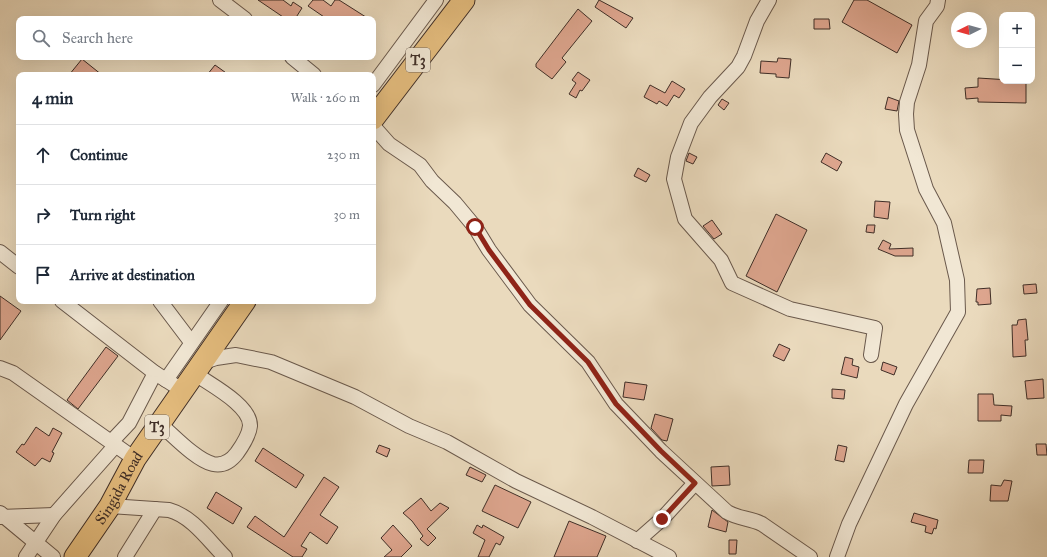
<!DOCTYPE html>
<meta charset="utf-8">
<style>
body{margin:0;font-family:"IM FELL Great Primer",serif;background:#f6f6f7;color:#1f2937}
.controls{position:absolute;right:12px;top:12px;display:grid;overflow:hidden;border-radius:8px;box-shadow:0 4px 16px #0002}
.controls button{width:36px;height:36px;display:grid;place-items:center;padding:0;border:0;border-bottom:1px solid #e0e1e3;background:#fff;color:#1f2937;font:20px sans-serif}
.compass{position:absolute;left:951px;top:12px;width:36px;height:36px;border-radius:50%;background:#fff;box-shadow:0 4px 16px #0002;rotate:265deg}
.stop{position:absolute;width:12px;height:12px;margin:-9px;border:3px solid #8f2418;border-radius:50%;background:#fff}
.stop.end{background:#8f2418;border-color:#fff;box-shadow:0 1px 4px #0008}
.list{margin:0;padding:0;list-style:none}
h2{display:flex;justify-content:space-between;align-items:center;height:52px;margin:0;padding:0 16px;font-size:17px}
h2 small{font-size:13px;font-weight:400;color:#747a83}
.list li{display:grid;grid-template-columns:26px 1fr auto;gap:12px;align-items:center;box-sizing:border-box;height:60px;padding:0 16px;border-top:1px solid #e0e1e3}
.list b{display:block;font-size:15px;white-space:nowrap}
.list em{font-size:13px;font-style:normal;color:#747a83}
.icon{flex:none;width:22px;height:22px;fill:none;stroke:currentColor;stroke-width:2;stroke-linecap:round;stroke-linejoin:round}
.map{position:relative;flex:none;width:1047px;height:557px;overflow:hidden}
.search{position:absolute;background:#fff;box-shadow:0 4px 16px #0002;left:16px;top:16px;width:360px;height:44px;display:flex;align-items:center;gap:10px;box-sizing:border-box;padding:0 14px;border-radius:8px;color:#747a83;font-size:15px}
.panel{position:absolute;background:#fff;box-shadow:0 4px 16px #0002;left:16px;top:72px;width:360px;height:232px;border-radius:8px}
.map>svg:first-child{display:block}
</style>
<div class="map">
<svg width="1047" height="557" viewBox="0 0 1047 557">
<rect width="100%" height="100%" fill="#eadabd"/>
<filter id="stains"><feTurbulence type="fractalNoise" baseFrequency=".005" numOctaves="4"/><feColorMatrix values="0 0 0 0 .2 0 0 0 0 .09 0 0 0 0 .02 0 0 0 .5 -.17"/></filter>
<radialGradient id="worn" r=".72"><stop offset=".6" stop-color="#630" stop-opacity="0"/><stop offset="1" stop-color="#630" stop-opacity=".3"/></radialGradient>
<!-- building -->
<g fill="#dea68f" stroke="#3f2e27">
<path d="M 258,0 L 283,0 L 291,6 L 293,2 L 302,8 L 295,19 L 286,19 Z"/>
<path d="M 313,0 L 323,0 L 331,6 L 335,0 L 339,0 L 369,19 L 327,19 L 308,6 Z"/>
<path d="M 599,0 L 633,18 L 626,28 L 595,7 Z"/>
<path d="M 854,0 L 867,0 L 912,25 L 897,53 L 842,22 Z"/>
<path d="M 578,9 L 592,21 L 562,58 L 566,62 L 552,79 L 536,67 L 536,64 Z"/>
<path d="M 814,19 L 829,19 L 830,29 L 814,29 Z"/>
<path d="M 778,58 L 791,59 L 789,78 L 776,77 L 776,74 L 760,73 L 761,61 L 777,62 Z"/>
<path d="M 82,59 L 102,75 L 69,75 Z"/>
<path d="M 215,65 L 229,75 L 207,75 Z"/>
<path d="M 578,72 L 590,80 L 582,91 L 580,90 L 576,98 L 569,94 L 576,83 L 572,80 Z"/>
<path d="M 978,78 L 1026,81 L 1026,103 L 978,102 L 978,98 L 966,99 L 965,88 L 978,87 Z"/>
<path d="M 672,81 L 685,89 L 679,98 L 674,95 L 667,106 L 659,101 L 657,104 L 644,97 L 650,85 L 665,93 Z"/>
<path d="M 888,97 L 899,101 L 897,111 L 885,109 Z"/>
<path d="M 722,99 L 729,103 L 724,110 L 718,105 Z"/>
<path d="M 689,153 L 697,157 L 693,164 L 686,161 Z"/>
<path d="M 826,153 L 842,162 L 837,171 L 821,162 Z"/>
<path d="M 638,168 L 650,175 L 646,182 L 634,176 Z"/>
<path d="M 875,201 L 890,202 L 888,219 L 874,217 Z"/>
<path d="M 776,214 L 807,230 L 777,292 L 746,276 Z"/>
<path d="M 712,220 L 722,234 L 714,239 L 703,226 Z"/>
<path d="M 867,225 L 875,225 L 874,233 L 866,232 Z"/>
<path d="M 883,240 L 891,244 L 889,249 L 913,248 L 913,256 L 895,256 L 878,249 Z"/>
<path d="M 1036,284 L 1037,293 L 1024,294 L 1023,285 Z"/>
<path d="M 990,288 L 991,304 L 978,305 L 978,302 L 976,302 L 977,289 Z"/>
<path d="M 0,296 L 21,311 L 0,340 Z"/>
<path d="M 1026,319 L 1028,340 L 1025,340 L 1026,356 L 1013,357 L 1012,325 L 1017,325 L 1018,320 Z"/>
<path d="M 779,344 L 790,349 L 784,361 L 773,356 Z"/>
<path d="M 106,347 L 118,356 L 78,409 L 67,400 Z"/>
<path d="M 845,357 L 853,359 L 852,365 L 859,367 L 857,378 L 841,374 Z"/>
<path d="M 883,362 L 897,367 L 894,375 L 881,370 Z"/>
<path d="M 1043,379 L 1044,398 L 1027,399 L 1025,381 Z"/>
<path d="M 625,382 L 647,385 L 644,400 L 623,397 Z"/>
<path d="M 832,389 L 845,390 L 844,399 L 832,398 Z"/>
<path d="M 978,394 L 993,394 L 994,405 L 1012,406 L 1011,416 L 1001,415 L 1001,421 L 978,421 Z"/>
<path d="M 655,414 L 673,419 L 667,441 L 662,440 L 651,428 Z"/>
<path d="M 36,427 L 49,436 L 53,428 L 62,433 L 52,452 L 54,453 L 50,462 L 42,458 L 35,466 L 16,452 L 22,444 L 24,445 Z"/>
<path d="M 1036,444 L 1046,444 L 1047,455 L 1037,455 Z"/>
<path d="M 379,445 L 390,449 L 387,457 L 376,452 Z"/>
<path d="M 838,445 L 847,447 L 844,462 L 835,460 Z"/>
<path d="M 263,448 L 304,475 L 296,488 L 255,461 Z"/>
<path d="M 969,460 L 984,460 L 983,473 L 968,473 Z"/>
<path d="M 729,466 L 730,485 L 712,486 L 711,467 Z"/>
<path d="M 470,467 L 486,475 L 482,482 L 466,475 Z"/>
<path d="M 324,477 L 339,487 L 320,515 L 338,527 L 327,544 L 310,532 L 301,546 L 307,549 L 302,557 L 293,557 L 247,527 L 255,516 L 284,537 Z"/>
<path d="M 1004,480 L 1012,481 L 1008,501 L 990,501 L 991,485 L 1001,486 Z"/>
<path d="M 495,485 L 531,502 L 518,528 L 482,511 Z"/>
<path d="M 216,492 L 242,508 L 233,524 L 207,508 Z"/>
<path d="M 421,498 L 431,511 L 440,503 L 449,508 L 427,529 L 436,538 L 428,546 L 420,539 L 423,536 L 412,521 L 403,513 Z"/>
<path d="M 712,510 L 728,522 L 726,532 L 708,527 Z"/>
<path d="M 914,513 L 938,520 L 936,529 L 934,528 L 932,534 L 925,532 L 926,526 L 911,522 Z"/>
<path d="M 569,521 L 606,536 L 597,557 L 554,557 Z"/>
<path d="M 393,525 L 412,546 L 401,557 L 384,557 L 392,550 L 381,538 Z"/>
<path d="M 477,525 L 482,528 L 483,525 L 504,537 L 500,545 L 496,543 L 489,557 L 478,557 L 485,540 L 473,533 Z"/>
<path d="M 729,540 L 737,540 L 736,554 L 729,554 Z"/>
</g>
<g fill="none" stroke-linecap="round" stroke-linejoin="round">
<defs>
<g id="minor">
<path d="M 220,0 L 245,19"/>
<path d="M 769,0 L 757,21 L 744,56 L 738,67 L 710,97 L 691,123 L 678,157 L 674,179 L 685,219 L 721,260 L 732,283 L 790,309 L 875,328 L 871,355"/>
<path d="M 292,57 L 314,75"/>
<path d="M 373,85 L 436,0"/>
<path d="M 373,126 L 389,144 L 420,165 L 432,181 L 455,203 L 475,227 L 489,250 L 530,305 L 588,362 L 616,404 L 661,451 L 727,512 C 739,519 750,518 762,524 L 810,557"/>
<path d="M 0,252 L 19,267"/>
<path d="M 62,301 L 155,373 L 182,390"/>
<path d="M 160,301 L 191,342"/>
<path d="M 201,363 L 216,358 L 236,355 L 271,362 L 355,397 L 409,426 L 447,442 L 516,481 L 592,517 L 669,557"/>
<path d="M 0,368 L 13,373 L 135,459"/>
<path d="M 166,380 L 221,301"/>
<path d="M 160,424 C 173,435 196,460 213,464 C 223,466 231,461 237,453 C 242,446 249,436 250,426 C 251,405 209,384 194,373"/>
<path d="M 112,441 L 129,423 L 155,373"/>
<path d="M 110,506 L 169,510 C 192,516 209,541 225,557"/>
<path d="M 0,513 L 53,557"/>
<path d="M 0,517 L 54,515"/>
<path d="M 637,541 L 662,519 L 695,483"/>
<path d="M 26,557 L 54,515 L 115,446"/>
<path d="M 125,557 L 155,509"/>
<path d="M 837,557 L 849,524 L 906,404 L 958,312 L 957,280 L 944,223 L 926,189 L 907,130 L 906,114 L 907,102 L 919,65 L 926,21 L 937,6 L 938,0"/>
</g>
<g id="highway">
<path d="M 373,119 L 464,0"/>
<path id="s1" d="M 75,557 L 110,506 L 135,459 L 245,301"/>
</g>
</defs>
<!-- minor casing -->
<use href="#minor" stroke="#6a594c" stroke-width="16"/>
<!-- highway casing -->
<use href="#highway" stroke="#3f2e27" stroke-width="23"/>
<!-- minor -->
<use href="#minor" stroke="#f1e7d4" stroke-width="14"/>
<!-- highway -->
<use href="#highway" stroke="#e5bd7e" stroke-width="21"/>
</g>
<g fill="none" stroke-linecap="round" stroke-linejoin="round">
<!-- route -->
<path stroke="#8f2418" stroke-width="5" d="M 475,227 L 489,250 L 530,305 L 588,362 L 616,404 L 661,451 L 695,483 L 662,519"/>
</g>
<g text-anchor="middle" dominant-baseline="central" stroke-width="3" stroke-linejoin="round" paint-order="stroke">
<!-- shield labels -->
<g fill="#f1e7d4" stroke="#74665b" stroke-width="1">
<rect x="406" y="48" width="24" height="24" rx="3"/>
<rect x="145" y="415" width="24" height="24" rx="3"/>
</g>
<g font-size="14" font-weight="bold" fill="#3f2e27">
<text x="418" y="60">T3</text>
<text x="157" y="427">T3</text>
</g>
<!-- street labels -->
<g font-size="15" fill="#3f2e27" stroke="#f1e7d4">
<text stroke="none"><textPath href="#s1" startOffset="82">Singida Road</textPath></text>
</g>
</g>
<rect width="100%" height="100%" filter="url(#stains)"/>
<rect width="100%" height="100%" fill="url(#worn)"/>
</svg>
<div class="controls">
<button>+</button>
<button>−</button>
</div>
<svg class="compass" viewBox="-18 -18 36 36"><path d="M0-13l5 13h-10z" fill="#e53935"/><path d="M0 13l5-13h-10z" fill="#747a83"/></svg>
<div class="stop" style="left:475px;top:227px"></div>
<div class="stop end" style="left:662px;top:519px"></div>
<div class="search"><svg class="icon" aria-label="search" viewBox="0 0 24 24"><circle cx="10" cy="10" r="6"/><path d="M15 15l6 6"/></svg>Search here</div>
<section class="panel">
<h2>4 min<small>Walk · 260 m</small></h2>
<ul class="list">
<li><svg class="icon" aria-label="ahead" viewBox="0 0 24 24"><path d="M12 20V5M6 11l6-6 6 6"/></svg><div><b>Continue</b></div><em>230 m</em></li>
<li><svg class="icon" aria-label="right" viewBox="0 0 24 24"><path d="M7 20v-9h11M14 6l5 5-5 5"/></svg><div><b>Turn right</b></div><em>30 m</em></li>
<li><svg class="icon" aria-label="arrive" viewBox="0 0 24 24"><path d="M6 21V4h12l-3 4 3 4H6"/></svg><div><b>Arrive at destination</b></div></li>
</ul>
</section>
</div>
